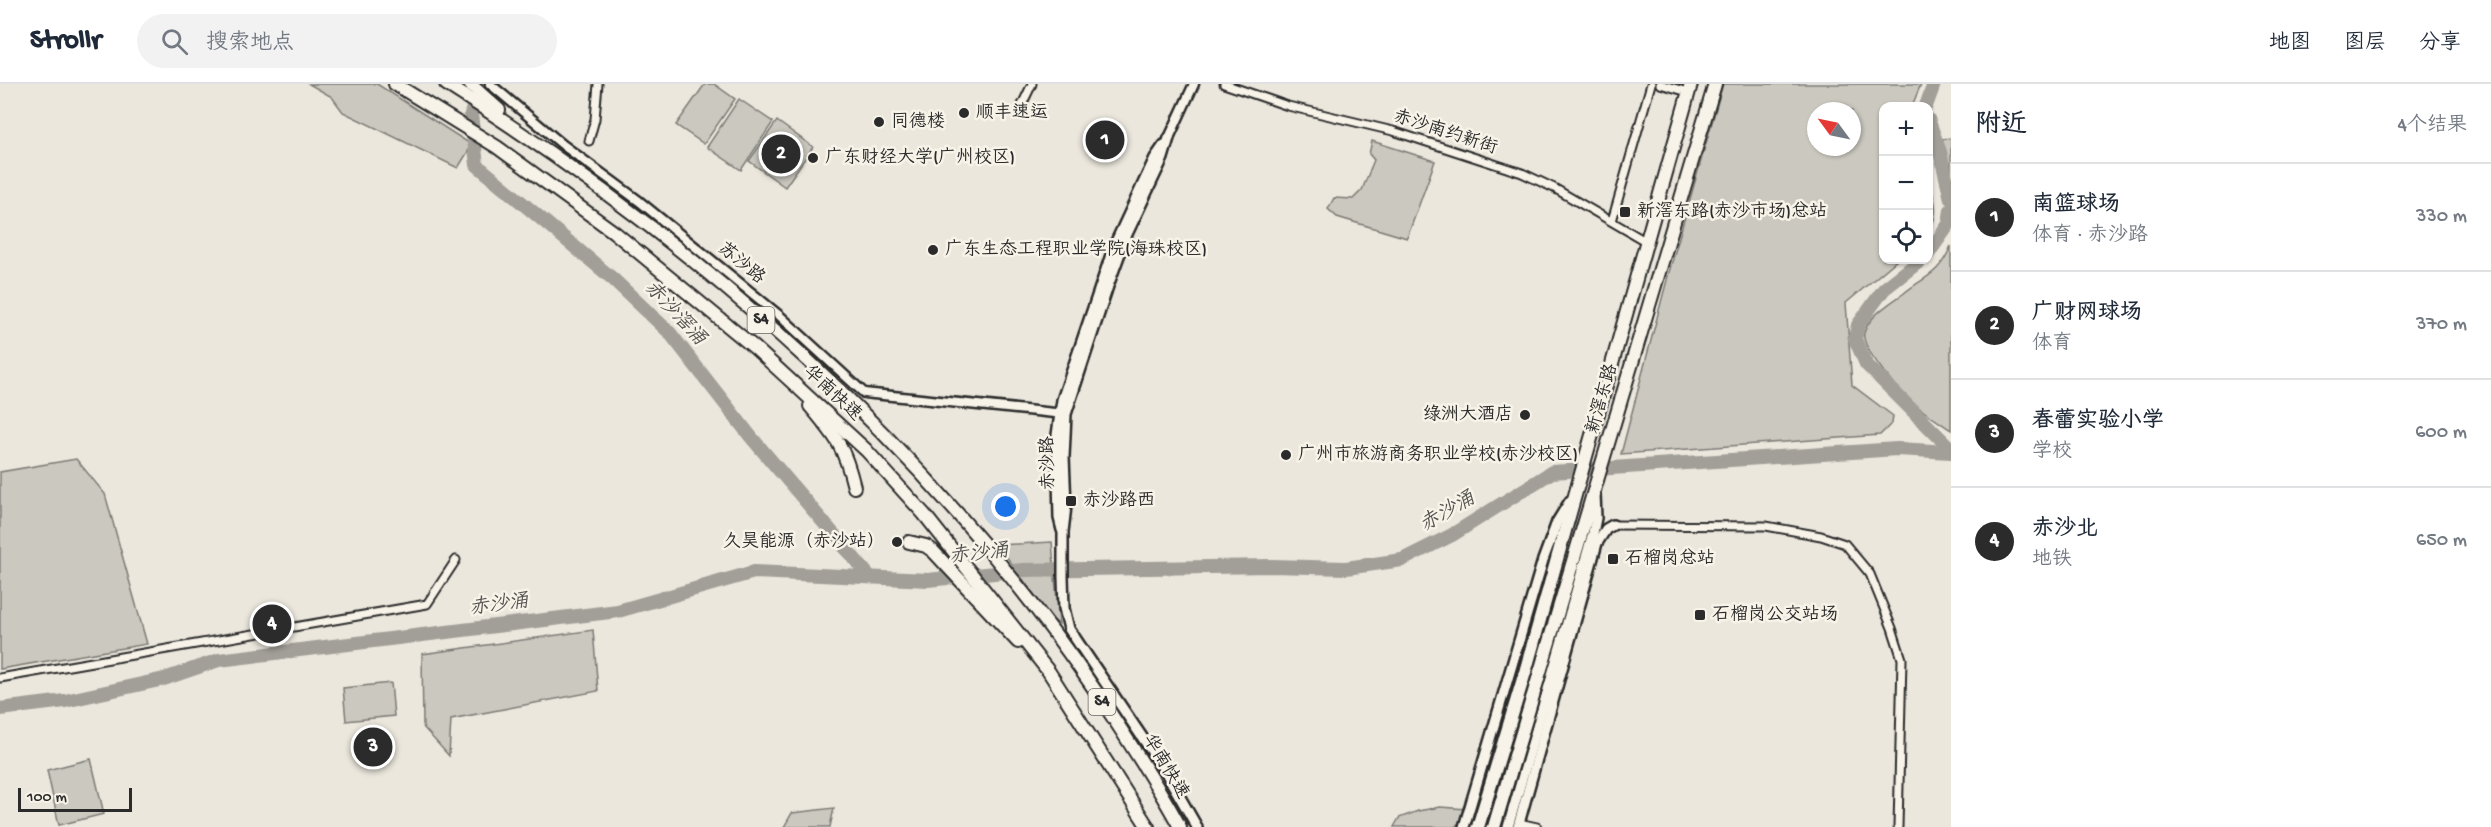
<!DOCTYPE html>
<html lang="zh">
<meta charset="utf-8">
<style>
body{margin:0;font-family:"Gochi Hand","LXGW WenKai TC",sans-serif;background:#f2f2f3;color:#1f2937}
.controls{position:absolute;right:18px;top:18px;display:grid;overflow:hidden;border-radius:12px;box-shadow:0 2px 4px #0004}
.controls button{width:54px;height:54px;display:grid;place-items:center;padding:0;border:0;border-bottom:2px solid #e0e1e3;background:#fff;color:#1f2937;font:30px sans-serif}
.compass{position:absolute;left:1807px;top:18px;width:54px;height:54px;border-radius:50%;background:#fff;box-shadow:0 2px 4px #0004;rotate:303deg}
.scale{position:absolute;left:18px;bottom:15px;width:114px;box-sizing:border-box;padding-left:6px;border:3px solid #2b2b2b;border-top:0;font-size:16px;line-height:21px;white-space:nowrap;color:#2b2b2b;-webkit-text-stroke:4px #f7f3e8;paint-order:stroke}
.you{position:absolute;left:1006px;top:423px;width:21px;height:21px;margin:-15px;border:4px solid #fff;border-radius:50%;background:#1a73e8;box-shadow:0 0 0 9px #1a73e833}
.badge{display:grid;place-items:center;width:39px;height:39px;border-radius:50%;background:#2b2b2b;color:#fff;font-size:20px;font-weight:700}
.pin{position:absolute;translate:-50% -50%;border:3px solid #fff;box-shadow:0 2px 6px #0006}
.list{margin:0;padding:0;list-style:none}
h2{display:flex;justify-content:space-between;align-items:center;height:78px;margin:0;padding:0 24px;font-size:26px}
h2 small{font-size:20px;font-weight:400;color:#747a83}
.list li{display:grid;grid-template-columns:39px 1fr auto;gap:18px;align-items:center;box-sizing:border-box;height:108px;padding:0 24px;border-top:2px solid #e0e1e3}
.list b{display:block;font-size:22px;white-space:nowrap}
.list p{margin:0;font-size:20px;white-space:nowrap;color:#747a83}
.list em{font-size:20px;font-style:normal;color:#747a83}
.icon{flex:none;width:33px;height:33px;fill:none;stroke:currentColor;stroke-width:2;stroke-linecap:round;stroke-linejoin:round}
.map{position:relative;flex:none;width:1951px;height:743px;overflow:hidden}
header{display:flex;align-items:center;gap:36px;box-sizing:border-box;height:84px;padding:0 30px;background:#fff;border-bottom:2px solid #e0e1e3}
header strong{font-size:28px}
nav{display:flex;gap:33px;margin-inline-start:auto;font-size:21px}
.search{width:420px;height:54px;background:#f2f2f3;display:flex;align-items:center;gap:15px;box-sizing:border-box;padding:0 21px;border-radius:33px;color:#747a83;font-size:22px}
main{display:flex}
aside{flex:1;background:#fff}
.map>svg:first-child{display:block}
</style>
<header>
<strong>Strollr</strong>
<div class="search"><svg class="icon" aria-label="search" viewBox="0 0 24 24"><circle cx="10" cy="10" r="6"/><path d="M15 15l6 6"/></svg>搜索地点</div>
<nav><a>地图</a><a>图层</a><a>分享</a></nav>
</header>
<main>
<div class="map">
<svg width="1951" height="743" viewBox="0 0 1951 743">
<rect width="100%" height="100%" fill="#ebe7dd"/>
<filter id="ink" filterUnits="userSpaceOnUse"><feTurbulence type="fractalNoise" baseFrequency=".0167" numOctaves="2"/><feDisplacementMap in="SourceGraphic" scale="12" xChannelSelector="R" yChannelSelector="G"/><feConvolveMatrix kernelMatrix="1 2 1 2 8 2 1 2 1" color-interpolation-filters="sRGB"/></filter>
<g filter="url(#ink)">
<!-- green -->
<g fill="#cbc8bf" stroke="#7b7a75" stroke-width="1.5" fill-rule="evenodd">
<path d="M 309,0 L 377,0 L 472,61 L 458,84 L 343,28 L 332,13 Z"/>
<path d="M 705,0 L 714,0 L 735,15 L 704,60 L 676,41 Z"/>
<path d="M 1723,0 L 1921,0 L 1912,22 L 1884,22 L 1884,176 L 1897,176 L 1846,219 L 1852,301 L 1893,332 L 1892,339 L 1880,351 L 1621,370 L 1668,192 ZM 1816,27 L 1852,27 L 1852,63 L 1816,63 Z"/>
<path d="M 739,15 L 773,38 L 741,86 L 707,63 Z"/>
<path d="M 777,37 L 813,63 L 785,103 L 749,77 Z"/>
<path d="M 1096,42 L 1121,54 L 1114,69 L 1088,57 Z"/>
<path d="M 1951,54 L 1951,91 L 1941,68 L 1942,55 Z"/>
<path d="M 1372,57 L 1435,77 L 1407,154 L 1337,133 L 1328,125 L 1334,114 L 1353,115 L 1362,106 L 1374,76 L 1369,70 Z"/>
<path d="M 1929,98 C 1935,116 1940,130 1929,146 Z"/>
<path d="M 1951,162 L 1951,346 C 1938,337 1925,329 1913,319 C 1901,309 1860,264 1864,249 C 1868,233 1890,219 1903,210 C 1925,192 1939,191 1951,162 Z"/>
<path d="M 76,375 L 105,410 L 147,560 L 0,585 L 0,388 Z"/>
<path d="M 1052,458 L 1059,540 L 1052,535 L 998,461 Z"/>
<path d="M 593,546 L 598,607 L 451,635 L 449,672 L 423,643 L 422,570 Z"/>
<path d="M 391,599 L 394,632 L 346,637 L 343,604 Z"/>
<path d="M 91,675 L 104,730 L 59,741 L 47,686 Z"/>
<path d="M 1440,723 L 1466,725 L 1463,734 L 1455,743 L 1394,743 L 1399,734 L 1418,727 Z"/>
<path d="M 834,724 L 830,743 L 784,743 L 792,729 Z"/>
</g>
<g fill="none" stroke-linecap="round" stroke-linejoin="round">
<!-- river -->
<g stroke="#a29f98" stroke-width="14">
<path d="M 480,0 L 471,30 L 477,81 L 613,195 L 670,249 L 751,353 L 870,493"/>
<path d="M 1926,22 L 1934,0"/>
<path d="M 1928,35 L 1940,68 L 1951,115"/>
<path d="M 1928,170 L 1949,140 L 1951,126"/>
<path d="M 1921,176 L 1884,205 L 1858,241 L 1855,255 L 1866,280 L 1951,365"/>
<path d="M 0,625 L 65,617 L 164,595 L 219,576 L 618,527 L 754,488 L 928,496 L 1023,486 L 1272,482 L 1346,484 L 1402,476 L 1452,451 L 1552,388 L 1897,365 L 1951,368"/>
</g>
<defs>
<g id="minor">
<path d="M 1224,0 L 1288,22 L 1393,47 L 1522,89 L 1554,104 L 1645,157"/>
<path d="M 1660,0 L 1688,8"/>
<path d="M 1019,27 L 1032,0"/>
<path d="M 589,57 L 595,35 L 598,0"/>
<path d="M 1612,137 L 1651,0"/>
<path d="M 1613,441 L 1766,442 L 1821,452 L 1845,460 L 1870,490 L 1892,544 L 1902,575 L 1898,743"/>
<path d="M 0,594 L 427,520 L 456,476"/>
<path d="M 1519,739 L 1537,743"/>
</g>
<g id="tertiary">
<path d="M 490,0 L 563,61 L 639,117 L 780,232 L 864,309 L 1064,330"/>
<path d="M 1169,54 L 1194,0"/>
</g>
<g id="secondary">
<path d="M 1169,54 L 1163,74 L 1127,150 L 1108,202 L 1066,330 L 1064,373 L 1066,422 L 1063,448 L 1063,493 L 1064,524 L 1069,545 L 1165,687 L 1197,743"/>
<path d="M 1062,446 L 1059,434 L 1057,351 L 1062,316 L 1114,162 L 1155,74 L 1164,61"/>
<path d="M 1464,743 L 1543,476 L 1557,438 L 1570,417"/>
<path d="M 1508,743 L 1593,449 L 1596,434 L 1595,410"/>
<path d="M 1518,743 L 1597,459 L 1606,445 L 1613,441"/>
</g>
<g id="trunk">
<path d="M 1526,585 L 1691,0"/>
<path d="M 1540,588 L 1715,0"/>
</g>
<g id="motorway">
<path d="M 395,0 L 497,63 L 614,148 L 755,264 L 866,366 L 924,430 L 1049,588 L 1148,743"/>
<path d="M 446,0 C 697,158 932,365 1099,612 C 1127,655 1156,698 1180,743"/>
<path d="M 470,0 L 499,26"/>
<path d="M 810,322 C 837,354 844,362 854,403"/>
<path d="M 909,458 L 926,462 L 933,467 L 1018,558"/>
</g>
</defs>
<!-- minor casing -->
<use href="#minor" stroke="#2b2b2b" stroke-width="11"/>
<!-- tertiary casing -->
<use href="#tertiary" stroke="#2b2b2b" stroke-width="13"/>
<!-- secondary casing -->
<use href="#secondary" stroke="#2b2b2b" stroke-width="14"/>
<!-- trunk casing -->
<use href="#trunk" stroke="#2b2b2b" stroke-width="16"/>
<!-- motorway casing -->
<use href="#motorway" stroke="#2b2b2b" stroke-width="16"/>
<!-- minor -->
<use href="#minor" stroke="#f7f3e8" stroke-width="7"/>
<!-- tertiary -->
<use href="#tertiary" stroke="#f7f3e8" stroke-width="8"/>
<!-- secondary -->
<use href="#secondary" stroke="#f7f3e8" stroke-width="9"/>
<!-- trunk -->
<use href="#trunk" stroke="#f7f3e8" stroke-width="12"/>
<!-- motorway -->
<use href="#motorway" stroke="#f7f3e8" stroke-width="12"/>
<defs>
<g id="trunk-bridge">
<path d="M 1478,743 L 1526,585"/>
<path d="M 1494,743 L 1540,588"/>
</g>
</defs>
<!-- trunk-bridge casing -->
<use href="#trunk-bridge" stroke="#2b2b2b" stroke-width="16" stroke-linecap="butt"/>
<!-- trunk-bridge -->
<use href="#trunk-bridge" stroke="#f7f3e8" stroke-width="12"/>
</g>
</g>
<!-- markers -->
<g fill="#2b2b2b" stroke="#f7f3e8" stroke-width="2">
<circle cx="964" cy="29" r="6"/>
<circle cx="879" cy="38" r="6"/>
<circle cx="813" cy="74" r="6"/>
<rect x="1619" y="122" width="12" height="12" rx="3"/>
<circle cx="933" cy="166" r="6"/>
<circle cx="1525" cy="331" r="6"/>
<circle cx="1286" cy="371" r="6"/>
<rect x="1065" y="411" width="12" height="12" rx="3"/>
<circle cx="897" cy="458" r="6"/>
<rect x="1607" y="469" width="12" height="12" rx="3"/>
<rect x="1694" y="525" width="12" height="12" rx="3"/>
</g>
<g text-anchor="middle" dominant-baseline="central" stroke-width="5" stroke-linejoin="round" paint-order="stroke">
<!-- shield labels -->
<g fill="#f7f3e8" stroke="#686764" stroke-width="1.5">
<rect x="747.5" y="223" width="27" height="26" rx="4.5"/>
<rect x="1088.5" y="605" width="27" height="26" rx="4.5"/>
</g>
<g font-size="16" font-weight="bold" fill="#2b2b2b">
<text x="761" y="236">S4</text>
<text x="1102" y="618">S4</text>
</g>
<!-- poi labels -->
<g font-size="18" fill="#2b2b2b" stroke="#f7f3e8" text-anchor="start">
<text x="976" y="29">顺丰速运</text>
<text x="891" y="38">同德楼</text>
<text x="825" y="74">广东财经大学(广州校区)</text>
<text x="1637" y="128">新滘东路(赤沙市场)总站</text>
<text x="945" y="166">广东生态工程职业学院(海珠校区)</text>
<text x="1513" y="331" text-anchor="end">绿洲大酒店</text>
<text x="1298" y="371">广州市旅游商务职业学校(赤沙校区)</text>
<text x="1083" y="417">赤沙路西</text>
<text x="885" y="458" text-anchor="end">久昊能源（赤沙站）</text>
<text x="1625" y="475">石榴岗总站</text>
<text x="1712" y="531">石榴岗公交站场</text>
</g>
<!-- street labels -->
<g font-size="18" fill="#2b2b2b" stroke="#f7f3e8">
<text transform="translate(1445 49) rotate(18)">赤沙南约新街</text>
<text transform="translate(741 180) rotate(39)">苏沙路</text>
<text transform="translate(832 310) rotate(43)">华南快速</text>
<text transform="translate(1603 315) rotate(-74)">新滘东路</text>
<text transform="translate(1049 379) rotate(-91)">赤沙路</text>
<text transform="translate(1165 683) rotate(59)">华南快速</text>
</g>
<!-- water labels -->
<g font-size="20" font-style="italic" fill="#555451" stroke="#f7f3e8">
<text transform="translate(674 230) rotate(47)">赤沙滘涌</text>
<text transform="translate(1448 429) rotate(-30)">赤沙涌</text>
<text transform="translate(979 471) rotate(-6)">赤沙涌</text>
<text transform="translate(499 522) rotate(-7)">赤沙涌</text>
</g>
</g>
</svg>
<div class="controls">
<button>+</button>
<button>−</button>
<button><svg class="icon" aria-label="locate" viewBox="0 0 24 24"><circle cx="12" cy="12" r="6"/><path d="M12 2v4M12 18v4M2 12h4M18 12h4"/></svg></button>
</div>
<svg class="compass" viewBox="-18 -18 36 36"><path d="M0-13l5 13h-10z" fill="#e53935"/><path d="M0 13l5-13h-10z" fill="#747a83"/></svg>
<div class="scale">100 m</div>
<div class="you"></div>
<div class="pin badge" style="left:1105px;top:56px">1</div>
<div class="pin badge" style="left:781px;top:70px">2</div>
<div class="pin badge" style="left:373px;top:663px">3</div>
<div class="pin badge" style="left:272px;top:540px">4</div>
</div>
<aside>
<h2>附近<small>4个结果</small></h2>
<ul class="list">
<li><span class="badge">1</span><div><b>南篮球场</b><p>体育 · 赤沙路</p></div><em>330 m</em></li>
<li><span class="badge">2</span><div><b>广财网球场</b><p>体育</p></div><em>370 m</em></li>
<li><span class="badge">3</span><div><b>春蕾实验小学</b><p>学校</p></div><em>600 m</em></li>
<li><span class="badge">4</span><div><b>赤沙北</b><p>地铁</p></div><em>650 m</em></li>
</ul>
</aside>
</main>
